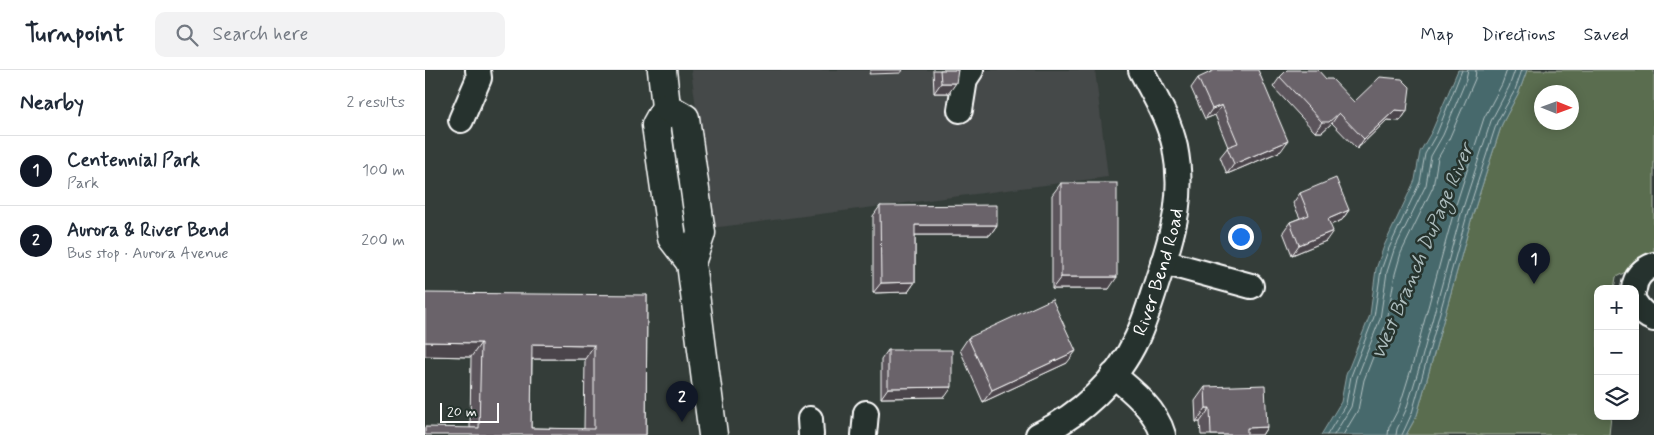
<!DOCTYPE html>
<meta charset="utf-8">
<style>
body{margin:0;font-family:Mynerve,sans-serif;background:#f2f2f3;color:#1f2937}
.controls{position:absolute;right:15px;bottom:15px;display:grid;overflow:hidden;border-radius:10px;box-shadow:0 2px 12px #0003}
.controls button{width:45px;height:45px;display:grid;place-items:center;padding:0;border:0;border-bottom:1px solid #e0e1e3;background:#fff;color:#1f2937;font:25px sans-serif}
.compass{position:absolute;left:1109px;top:15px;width:45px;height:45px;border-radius:50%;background:#fff;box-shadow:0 2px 12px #0003;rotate:91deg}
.scale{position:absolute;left:15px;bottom:12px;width:59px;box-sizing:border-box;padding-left:5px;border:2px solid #fff;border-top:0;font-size:14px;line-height:18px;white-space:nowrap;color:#fff;-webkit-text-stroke:4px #26332d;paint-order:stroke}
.you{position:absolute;left:815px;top:166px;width:18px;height:18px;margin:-12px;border:4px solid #fff;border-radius:50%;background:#1a73e8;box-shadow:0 0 0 8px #1a73e833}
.badge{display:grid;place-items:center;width:32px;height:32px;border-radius:50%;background:#111827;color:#fff;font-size:16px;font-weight:700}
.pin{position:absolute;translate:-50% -41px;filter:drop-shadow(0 1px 2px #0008)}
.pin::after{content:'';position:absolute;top:26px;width:18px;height:15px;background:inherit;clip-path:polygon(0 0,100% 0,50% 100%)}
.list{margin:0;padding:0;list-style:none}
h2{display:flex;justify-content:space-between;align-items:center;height:65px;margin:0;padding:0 20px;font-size:21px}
h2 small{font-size:16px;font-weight:400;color:#747a83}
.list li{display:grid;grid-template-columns:32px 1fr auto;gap:15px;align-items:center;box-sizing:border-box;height:70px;padding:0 20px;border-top:1px solid #e0e1e3}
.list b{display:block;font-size:19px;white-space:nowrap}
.list p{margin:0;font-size:16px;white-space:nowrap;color:#747a83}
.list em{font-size:16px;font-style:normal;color:#747a83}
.icon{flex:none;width:28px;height:28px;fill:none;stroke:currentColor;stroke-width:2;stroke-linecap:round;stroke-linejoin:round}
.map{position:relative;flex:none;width:1229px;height:365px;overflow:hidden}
header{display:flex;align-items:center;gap:30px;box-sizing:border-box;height:70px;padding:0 25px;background:#fff;border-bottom:1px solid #e0e1e3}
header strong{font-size:24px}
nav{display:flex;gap:28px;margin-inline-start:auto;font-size:18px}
.search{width:350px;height:45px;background:#f2f2f3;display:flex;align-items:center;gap:12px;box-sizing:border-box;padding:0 18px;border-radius:10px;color:#747a83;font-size:19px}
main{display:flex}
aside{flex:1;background:#fff}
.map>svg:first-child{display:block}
</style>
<header>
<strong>Turnpoint</strong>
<div class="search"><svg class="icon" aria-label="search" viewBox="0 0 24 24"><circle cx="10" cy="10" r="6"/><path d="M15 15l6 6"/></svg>Search here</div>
<nav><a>Map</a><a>Directions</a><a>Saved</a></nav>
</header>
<main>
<aside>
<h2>Nearby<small>2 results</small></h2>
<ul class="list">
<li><span class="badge">1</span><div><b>Centennial Park</b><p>Park</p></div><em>100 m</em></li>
<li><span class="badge">2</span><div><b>Aurora &amp; River Bend</b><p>Bus stop · Aurora Avenue</p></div><em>200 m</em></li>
</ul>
</aside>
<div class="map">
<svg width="1229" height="365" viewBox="0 0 1229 365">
<rect width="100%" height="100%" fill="#343d39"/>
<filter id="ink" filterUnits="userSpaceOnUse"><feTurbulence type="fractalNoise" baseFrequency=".02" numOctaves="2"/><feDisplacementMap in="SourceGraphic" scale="10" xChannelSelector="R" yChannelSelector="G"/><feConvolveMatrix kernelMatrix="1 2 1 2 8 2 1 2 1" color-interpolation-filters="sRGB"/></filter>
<g filter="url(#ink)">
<!-- built -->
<path fill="#444848" d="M 266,0 L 670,0 L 683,107 L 287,158 Z"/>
<!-- green -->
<path fill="#5a6d50" stroke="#acb6a8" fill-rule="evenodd" d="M 1102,0 L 1229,0 L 1229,187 L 1191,207 L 1189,219 L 1173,219 L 1173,346 L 1186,346 L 1184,365 L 981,365 L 992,345 L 1047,147 L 1077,54 L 1094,22 ZM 1116,22 L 1146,22 L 1146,52 L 1116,52 Z"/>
<!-- water -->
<path fill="#46696c" stroke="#90a5a7" d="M 1033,0 L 1102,0 L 1094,22 L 1077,54 L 1074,63 L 1047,147 L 992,345 L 981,365 L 896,365 L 916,332 L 921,305 L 945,245 L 951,199 L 959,176 L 990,110 L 995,82 L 1007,61 Z"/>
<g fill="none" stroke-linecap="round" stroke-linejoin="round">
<!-- shore -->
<g stroke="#b5c3c4" stroke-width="1">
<path d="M 902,365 L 921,334 L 926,306 L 949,247 L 956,200 L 964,178 L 995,112 L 1000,84 L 1012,63 L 1037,0"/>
<path d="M 909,365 L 926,337 L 932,308 L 955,249 L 962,202 L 969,180 L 1001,115 L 1006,86 L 1018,65 L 1041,10 L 1043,0"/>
<path d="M 918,365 L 933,340 L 939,310 L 962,251 L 970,204 L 976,183 L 1008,117 L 1013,88 L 1024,69 L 1050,9 L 1051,0"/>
<path d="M 963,365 L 964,357 L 974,338 L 988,293 L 1029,141 L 1059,48 L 1077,14 L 1082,0"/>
<path d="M 971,365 L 972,359 L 981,340 L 995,295 L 1036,144 L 1066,51 L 1084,17 L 1090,0"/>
<path d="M 977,365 L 987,343 L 1042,145 L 1072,52 L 1090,20 L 1097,0"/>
</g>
<defs>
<g id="minor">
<path d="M 535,40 L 540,9 L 546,0"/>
<path d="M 36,50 L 54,8 L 53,0"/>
<path d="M 738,192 L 826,216"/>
<path d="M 1209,219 C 1210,207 1218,199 1229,195"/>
<path d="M 1210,233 C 1215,241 1220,246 1229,249"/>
<path d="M 688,305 C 707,320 731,340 738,365"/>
<path d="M 385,349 L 386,365"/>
<path d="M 439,365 L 441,343"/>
<path id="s1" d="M 613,365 C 655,345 692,311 712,268 C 722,246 728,223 736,200 C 750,156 759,123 750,77 C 744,49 729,25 716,0"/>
</g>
<g id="major">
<path d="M 237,0 L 241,37 L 231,55 L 247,168 L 266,193"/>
<path d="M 241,37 L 260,48 L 276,163 L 266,193 L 288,365"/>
</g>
</defs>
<!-- minor casing -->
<use href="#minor" stroke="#fff" stroke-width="28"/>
<!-- major casing -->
<use href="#major" stroke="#fff" stroke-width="31"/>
<!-- minor -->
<use href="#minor" stroke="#26332d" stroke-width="24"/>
<!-- major -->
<use href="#major" stroke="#26332d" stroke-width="28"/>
</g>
<!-- wall -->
<g fill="#5c555c" stroke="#fff" fill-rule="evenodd">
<path d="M 508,0 L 533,0 L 524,23 L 509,23 Z"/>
<path d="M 855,7 L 901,9 L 929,32 L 982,41 L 975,51 L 962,50 L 932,79 L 907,53 L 897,62 L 890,62 L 848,17 Z"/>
<path d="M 773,8 L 856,81 L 802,104 L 795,87 L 803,77 L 790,45 L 780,49 L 766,18 Z"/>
<path d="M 636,113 L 684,219 L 627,219 L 627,125 Z"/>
<path d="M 875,123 L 924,140 L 917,150 L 905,155 L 901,171 L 867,185 L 858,162 L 865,152 L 875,148 L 868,133 Z"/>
<path d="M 455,136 L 572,155 L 565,165 L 490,165 L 490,212 L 483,222 L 448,223 L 448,146 Z"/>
<path d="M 222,225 L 221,365 L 45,358 L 46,287 L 0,286 ZM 107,289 L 160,289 L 159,359 L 106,358 Z"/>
<path d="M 543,268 L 642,293 L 558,332 L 535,280 Z"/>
<path d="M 463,280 L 520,327 L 456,328 L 456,290 Z"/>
<path d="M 780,317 L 842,357 L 837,365 L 776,365 L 775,352 L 771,352 L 770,331 Z"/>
</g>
<!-- shaded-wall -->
<g fill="#4b454b" stroke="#fff">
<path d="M 446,0 L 478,0 L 476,3 L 444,4 Z"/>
<path d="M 516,13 L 531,13 L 524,23 L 509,23 Z"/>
<path d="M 797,35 L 790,45 L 780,49 L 787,39 Z"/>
<path d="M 970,40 L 982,41 L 975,51 L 962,50 L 932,79 L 939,69 Z"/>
<path d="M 914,43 L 907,53 L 897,62 L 890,62 L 897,52 Z"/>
<path d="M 863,71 L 856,81 L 802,104 L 809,94 Z"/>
<path d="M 924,140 L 917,150 L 896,159 L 903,149 Z"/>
<path d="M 490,155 L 572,155 L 565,165 L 483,165 Z"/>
<path d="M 908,161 L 901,171 L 867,185 L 874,175 Z"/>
<path d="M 636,207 L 692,207 L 684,219 L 627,219 Z"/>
<path d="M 490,212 L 483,222 L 448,223 L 456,213 Z"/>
<path d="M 0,272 L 56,273 L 46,287 L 0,286 Z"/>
<path d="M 107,274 L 169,275 L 160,289 L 97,289 Z"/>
<path d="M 651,281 L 642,293 L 558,332 L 567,320 Z"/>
<path d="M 527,317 L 520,327 L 456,328 L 463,318 Z"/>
<path d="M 781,338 L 785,338 L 775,352 L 771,352 Z"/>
<path d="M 842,357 L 837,365 L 817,365 L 822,358 Z"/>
</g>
<!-- building -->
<g fill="#6b636b" stroke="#fff" fill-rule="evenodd">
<path d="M 515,0 L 533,0 L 531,13 L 516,13 Z"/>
<path d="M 790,0 L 833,0 L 863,71 L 809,94 L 802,77 L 813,73 L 797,35 L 787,39 L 773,8 Z"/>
<path d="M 862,0 L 893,0 L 901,9 L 907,9 L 929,32 L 955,7 L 977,9 L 985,17 L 982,41 L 970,40 L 939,69 L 914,43 L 904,52 L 897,52 L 855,7 Z"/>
<path d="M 911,108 L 924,140 L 903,149 L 908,161 L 874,175 L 865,152 L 884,145 L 875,123 Z"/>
<rect x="636" y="113" width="56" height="94"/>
<path d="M 572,135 L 572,155 L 490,155 L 490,212 L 456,213 L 455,136 Z"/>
<path d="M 0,223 L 222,225 L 221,365 L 0,365 L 0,357 L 54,358 L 56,273 L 0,272 ZM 107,274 L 169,275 L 169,359 L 106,358 Z"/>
<path d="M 627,229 L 651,281 L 567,320 L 543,268 Z"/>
<path d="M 463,280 L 527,280 L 527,317 L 463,318 Z"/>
<path d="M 840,315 L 842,357 L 822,358 L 822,365 L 786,365 L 785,338 L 781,338 L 780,317 Z"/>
</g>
</g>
<g text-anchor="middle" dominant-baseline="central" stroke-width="5" stroke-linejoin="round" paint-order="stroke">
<!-- street labels -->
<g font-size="19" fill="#fff" stroke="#26332d">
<text stroke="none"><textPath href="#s1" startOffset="211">River Bend Road</textPath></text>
</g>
<!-- water labels -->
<g font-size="20" font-style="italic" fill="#acbcbd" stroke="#26332d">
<text transform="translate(998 182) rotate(-67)">West Branch DuPage River</text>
</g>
</g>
</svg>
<div class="controls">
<button>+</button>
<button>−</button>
<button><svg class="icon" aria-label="layers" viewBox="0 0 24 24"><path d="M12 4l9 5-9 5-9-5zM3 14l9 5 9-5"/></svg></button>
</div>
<svg class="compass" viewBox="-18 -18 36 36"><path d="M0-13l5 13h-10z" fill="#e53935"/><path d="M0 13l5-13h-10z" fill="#747a83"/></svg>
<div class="scale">20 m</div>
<div class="you"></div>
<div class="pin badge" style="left:1109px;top:214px">1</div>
<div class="pin badge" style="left:257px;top:352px">2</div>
</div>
</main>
